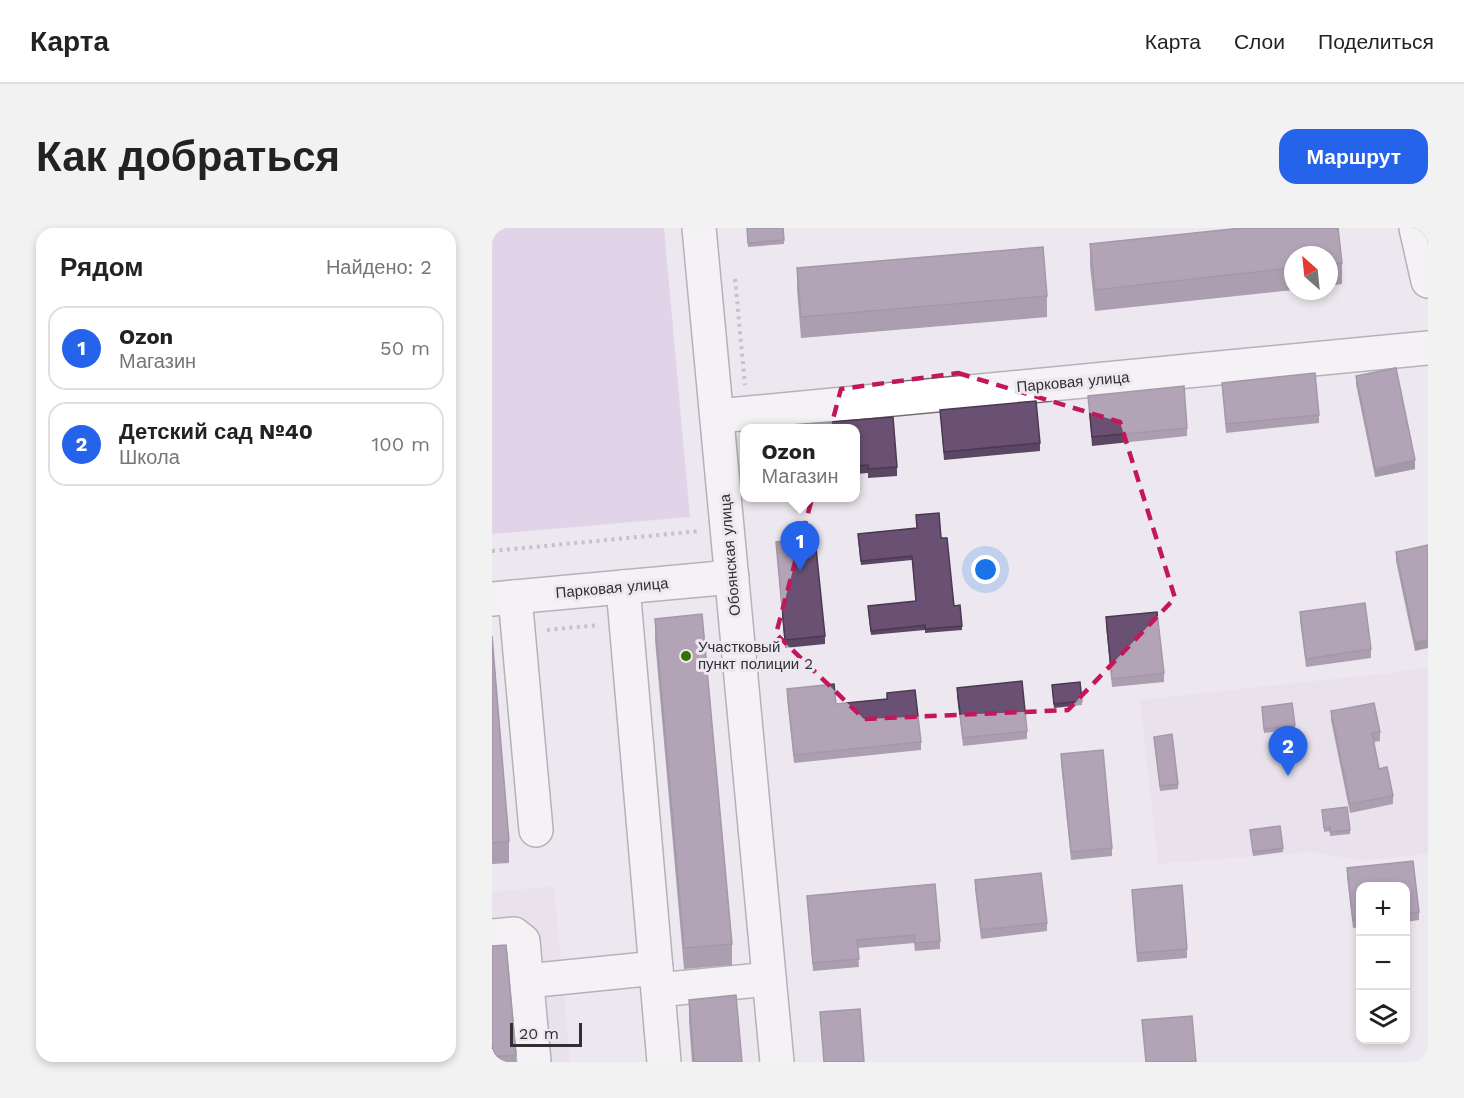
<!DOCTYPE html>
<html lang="ru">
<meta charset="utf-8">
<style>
body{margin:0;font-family:"Work Sans",sans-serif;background:#f2f2f2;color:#222}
.controls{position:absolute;right:18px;bottom:18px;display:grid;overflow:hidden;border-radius:12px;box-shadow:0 3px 9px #0003}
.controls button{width:54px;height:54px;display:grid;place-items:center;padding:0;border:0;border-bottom:2px solid #e0e0e0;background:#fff;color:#222;font:30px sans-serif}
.compass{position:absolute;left:792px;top:18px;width:54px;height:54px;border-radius:50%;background:#fff;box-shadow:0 3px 9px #0003;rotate:333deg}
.scale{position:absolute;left:18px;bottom:15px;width:72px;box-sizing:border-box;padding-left:6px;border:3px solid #312f32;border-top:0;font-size:16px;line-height:21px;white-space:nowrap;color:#312f32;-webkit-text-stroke:4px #ede8ef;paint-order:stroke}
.you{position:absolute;left:494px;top:342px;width:21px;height:21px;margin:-15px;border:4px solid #fff;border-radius:50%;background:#1a73e8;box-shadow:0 0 0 9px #1a73e833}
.badge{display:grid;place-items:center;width:39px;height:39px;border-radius:50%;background:#2563eb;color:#fff;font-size:20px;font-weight:700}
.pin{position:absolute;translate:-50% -50px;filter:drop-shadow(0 2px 3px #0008)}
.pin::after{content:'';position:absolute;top:32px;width:21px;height:18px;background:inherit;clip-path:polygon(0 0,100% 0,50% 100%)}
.popup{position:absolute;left:248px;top:196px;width:120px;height:78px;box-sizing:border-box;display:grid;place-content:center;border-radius:12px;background:#fff;filter:drop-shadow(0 2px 4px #0005);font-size:20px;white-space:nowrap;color:#767676}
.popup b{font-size:22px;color:#222}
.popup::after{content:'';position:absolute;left:50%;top:100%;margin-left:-12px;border:12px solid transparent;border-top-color:#fff}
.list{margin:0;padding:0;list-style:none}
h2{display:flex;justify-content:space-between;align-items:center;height:78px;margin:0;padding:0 24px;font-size:26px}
h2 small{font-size:20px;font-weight:400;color:#767676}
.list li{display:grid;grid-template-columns:39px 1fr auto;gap:18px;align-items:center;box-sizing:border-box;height:84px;margin:0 12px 12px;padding:0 12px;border:2px solid #e0e0e0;border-radius:18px}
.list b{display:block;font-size:22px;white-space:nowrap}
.list p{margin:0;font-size:20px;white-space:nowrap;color:#767676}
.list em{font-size:20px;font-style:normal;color:#767676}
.icon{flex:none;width:33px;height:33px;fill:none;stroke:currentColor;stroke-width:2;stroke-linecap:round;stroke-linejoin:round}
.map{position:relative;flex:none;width:936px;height:834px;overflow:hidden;border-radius:18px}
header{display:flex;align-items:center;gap:36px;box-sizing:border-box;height:84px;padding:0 30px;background:#fff;border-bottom:2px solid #e0e0e0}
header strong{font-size:28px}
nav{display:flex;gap:33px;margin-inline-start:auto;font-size:21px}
.intro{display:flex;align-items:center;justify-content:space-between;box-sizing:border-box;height:144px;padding:0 36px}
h1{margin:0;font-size:42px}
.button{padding:15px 27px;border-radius:18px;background:#2563eb;color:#fff;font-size:21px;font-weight:700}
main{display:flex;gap:36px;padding:0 36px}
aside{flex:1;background:#fff;border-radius:18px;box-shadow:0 3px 9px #0003}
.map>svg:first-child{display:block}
</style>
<header>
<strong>Карта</strong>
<nav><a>Карта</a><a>Слои</a><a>Поделиться</a></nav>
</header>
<div class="intro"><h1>Как добраться</h1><a class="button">Маршрут</a></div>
<main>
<aside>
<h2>Рядом<small>Найдено: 2</small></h2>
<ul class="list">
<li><span class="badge">1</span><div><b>Ozon</b><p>Магазин</p></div><em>50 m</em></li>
<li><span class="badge">2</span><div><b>Детский сад №40</b><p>Школа</p></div><em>100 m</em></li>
</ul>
</aside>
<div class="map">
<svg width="936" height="834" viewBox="0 0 936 834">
<rect width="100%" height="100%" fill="#ede8ef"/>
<!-- built -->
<g fill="#e4dbe8">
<path d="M 936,439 L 936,626 L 873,633 L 819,624 L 666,636 L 648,472 L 905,444 Z"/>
<path d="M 62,658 L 78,834 L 0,834 L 0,664 Z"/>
</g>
<!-- green -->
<path fill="#d6bce1" d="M 0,0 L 172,0 L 198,289 L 0,306 Z"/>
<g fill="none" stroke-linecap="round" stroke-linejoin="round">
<defs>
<g id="minor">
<path d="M 207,0 L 285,834"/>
<path d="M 924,0 L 936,53"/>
<path d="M 226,188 L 936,120"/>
<path d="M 131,359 L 172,834"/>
<path d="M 23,369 L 44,602"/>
<path d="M 0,371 L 240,349"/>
<path d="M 0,708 L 22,706 L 31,713 L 42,834"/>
<path d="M 35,753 L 164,740"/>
<path d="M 166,762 L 277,751"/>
</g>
</defs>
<!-- minor casing -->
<use href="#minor" stroke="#747076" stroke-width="36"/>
<!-- path -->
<g stroke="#979499" stroke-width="4" stroke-dasharray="3 4.5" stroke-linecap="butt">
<path d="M 243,51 L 253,157"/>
<path d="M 0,323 L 208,303"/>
<path d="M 55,402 L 107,397"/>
</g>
<!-- minor -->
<use href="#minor" stroke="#fff" stroke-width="33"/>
</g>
<!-- wall -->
<g fill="#5b4664">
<path d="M 255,0 L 291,0 L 292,16 L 256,19 Z"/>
<path d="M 750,0 L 846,0 L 850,35 L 850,56 L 837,58 L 837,27 L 801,27 L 801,62 L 603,83 L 598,38 L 598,16 Z"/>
<path d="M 305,40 L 555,68 L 555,89 L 309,110 L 305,61 Z"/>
<path d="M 864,148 L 923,241 L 883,249 L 864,156 Z"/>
<path d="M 730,155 L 827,187 L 827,195 L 734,205 Z"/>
<path d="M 596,168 L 695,200 L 695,208 L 600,218 Z"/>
<path d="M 448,182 L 548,215 L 548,223 L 452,232 Z"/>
<path d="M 363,201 L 405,239 L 405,248 L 376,250 L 376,245 L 363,246 Z"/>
<path d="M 277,270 L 317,270 L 278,273 Z"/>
<path d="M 366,310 L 449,310 L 462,378 L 470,398 L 470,402 L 433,405 L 433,402 L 379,407 L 376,382 L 424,373 L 420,332 L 369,337 Z"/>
<path d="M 284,314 L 333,408 L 333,416 L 293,420 Z"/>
<path d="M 936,317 L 923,423 L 904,333 L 904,324 Z"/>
<path d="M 808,384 L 879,421 L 879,430 L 814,439 L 808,392 Z"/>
<path d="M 614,389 L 672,445 L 672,454 L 620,459 L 614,397 Z"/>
<path d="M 163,391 L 240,716 L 240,737 L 192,741 L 163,412 Z"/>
<path d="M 0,408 L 17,613 L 17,635 L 0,636 Z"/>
<path d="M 465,460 L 535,503 L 535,511 L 471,518 L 465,468 Z"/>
<path d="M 295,461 L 344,476 L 395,471 L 395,465 L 429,514 L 429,522 L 302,535 L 295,470 Z"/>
<path d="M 560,461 L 590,473 L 590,477 L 562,480 Z"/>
<path d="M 770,479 L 803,497 L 803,501 L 772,505 Z"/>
<path d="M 839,483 L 888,504 L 888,513 L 882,514 L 887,541 L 901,568 L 901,576 L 858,585 L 839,492 Z"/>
<path d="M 662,509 L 686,556 L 686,561 L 668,563 Z"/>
<path d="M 569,526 L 620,620 L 620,628 L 579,632 L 569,535 Z"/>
<path d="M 830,582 L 858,602 L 858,606 L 838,608 L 838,603 L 832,604 Z"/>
<path d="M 758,602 L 791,620 L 791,624 L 761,628 Z"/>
<path d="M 921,633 L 927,684 L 927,692 L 914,694 L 914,658 L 868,658 L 868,699 L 861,700 L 855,649 L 855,640 Z"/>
<path d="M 483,652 L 555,695 L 555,703 L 489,711 L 483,661 Z"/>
<path d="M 640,662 L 695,721 L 695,730 L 645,734 Z"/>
<path d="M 315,668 L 448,713 L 448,721 L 423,723 L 422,715 L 366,720 L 367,739 L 321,743 Z"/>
<path d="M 0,718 L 24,827 L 24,834 L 0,834 Z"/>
<path d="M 197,772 L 250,834 L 200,834 L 197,793 Z"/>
</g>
<!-- shaded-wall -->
<g fill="#4a3951">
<path d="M 923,232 L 923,241 L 883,249 L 883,241 Z"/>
<path d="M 936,412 L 936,420 L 923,423 L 923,414 Z"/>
</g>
<!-- building -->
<g fill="#6a5174" stroke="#4a3951" stroke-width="1.5">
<path d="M 255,0 L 291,0 L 292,12 L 256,15 Z"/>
<path d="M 750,0 L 846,0 L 850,35 L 837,36 L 837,27 L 801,27 L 801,40 L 603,62 L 598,16 Z"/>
<path d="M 551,19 L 555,68 L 309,89 L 305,40 Z"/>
<path d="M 904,140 L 923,232 L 883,241 L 864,148 Z"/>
<path d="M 823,145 L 827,187 L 734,196 L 730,155 Z"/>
<path d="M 692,158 L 695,200 L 600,209 L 596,168 Z"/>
<path d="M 544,173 L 548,215 L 452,224 L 448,182 Z"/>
<path d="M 401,189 L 405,239 L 376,241 L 376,237 L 363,238 L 363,201 L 273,201 L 273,199 Z"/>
<path d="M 447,285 L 449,310 L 455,310 L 462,378 L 468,377 L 470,398 L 433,401 L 433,397 L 379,403 L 376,378 L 424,373 L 420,328 L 369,333 L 366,306 L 425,300 L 424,287 Z"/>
<path d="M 323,310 L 333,408 L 293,412 L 284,314 Z"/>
<path d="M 936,317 L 936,412 L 923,414 L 904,324 Z"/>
<path d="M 873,375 L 879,421 L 814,431 L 808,384 Z"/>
<path d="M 665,384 L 672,445 L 620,451 L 614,389 Z"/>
<path d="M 210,386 L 240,716 L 192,720 L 163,391 Z"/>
<path d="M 0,408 L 17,613 L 0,615 Z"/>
<path d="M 530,453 L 535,503 L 471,510 L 465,460 Z"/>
<path d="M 588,454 L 590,473 L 562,476 L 560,457 Z"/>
<path d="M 342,456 L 344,476 L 395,471 L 395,465 L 423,462 L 429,514 L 302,527 L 295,461 Z"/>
<path d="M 800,475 L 803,497 L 772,501 L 770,479 Z"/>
<path d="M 882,475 L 888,504 L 880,505 L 887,541 L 895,539 L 901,568 L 858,576 L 839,483 Z"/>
<path d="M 680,506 L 686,556 L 668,558 L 662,509 Z"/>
<path d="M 611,522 L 620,620 L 579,624 L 569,526 Z"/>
<path d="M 855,579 L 858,602 L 838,604 L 838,599 L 832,600 L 830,582 Z"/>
<path d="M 788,598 L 791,620 L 761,624 L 758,602 Z"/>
<path d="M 921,633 L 927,684 L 914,686 L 914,658 L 868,658 L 868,691 L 861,692 L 855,640 Z"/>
<path d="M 549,645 L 555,695 L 489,702 L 483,652 Z"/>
<path d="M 443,656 L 448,713 L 423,715 L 422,707 L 365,712 L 367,731 L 321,735 L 315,668 Z"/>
<path d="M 690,657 L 695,721 L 645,725 L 640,662 Z"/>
<path d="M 14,717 L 24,827 L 0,829 L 0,718 Z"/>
<path d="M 244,767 L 250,834 L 202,834 L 197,772 Z"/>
<path d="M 368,781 L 372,834 L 332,834 L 328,784 Z"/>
<path d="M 700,788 L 704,834 L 654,834 L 650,792 Z"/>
</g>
<!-- marked area -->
<path d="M0 0H936V834H0ZM 466,145 L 628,194 L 683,370 L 576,482 L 372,491 L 284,406 L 349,161 Z" fill="#ede8ef" fill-opacity=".55" fill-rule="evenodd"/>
<path fill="none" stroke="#c2185b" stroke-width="4.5" stroke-dasharray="12 8" stroke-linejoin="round" d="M 466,145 L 628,194 L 683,370 L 576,482 L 372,491 L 284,406 L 349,161 Z"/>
<!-- markers -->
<circle fill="#377100" stroke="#ede8ef" stroke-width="2" cx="194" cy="428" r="6"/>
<g text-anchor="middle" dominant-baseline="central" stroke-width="6" stroke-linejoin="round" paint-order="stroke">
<!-- street labels -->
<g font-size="15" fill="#312f32" stroke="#ede8ef">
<text transform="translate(581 154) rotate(-5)">Парковая улица</text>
<text transform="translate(238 327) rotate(-95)">Обоянская улица</text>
<text transform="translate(120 360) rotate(-5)">Парковая улица</text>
</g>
<!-- poi labels -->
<g font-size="15" fill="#312f32" stroke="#ede8ef" text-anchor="start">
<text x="206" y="419">Участковый<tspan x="206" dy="17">пункт полиции 2</tspan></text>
</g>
</g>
</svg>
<div class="controls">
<button>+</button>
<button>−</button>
<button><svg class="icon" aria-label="layers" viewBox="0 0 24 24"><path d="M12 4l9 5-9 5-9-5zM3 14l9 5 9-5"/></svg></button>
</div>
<svg class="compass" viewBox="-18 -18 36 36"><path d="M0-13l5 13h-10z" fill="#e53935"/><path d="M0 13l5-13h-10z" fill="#767676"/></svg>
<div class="scale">20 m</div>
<div class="you"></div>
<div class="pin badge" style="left:308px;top:343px">1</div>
<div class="popup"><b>Ozon</b>Магазин</div>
<div class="pin badge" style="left:796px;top:548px">2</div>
</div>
</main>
